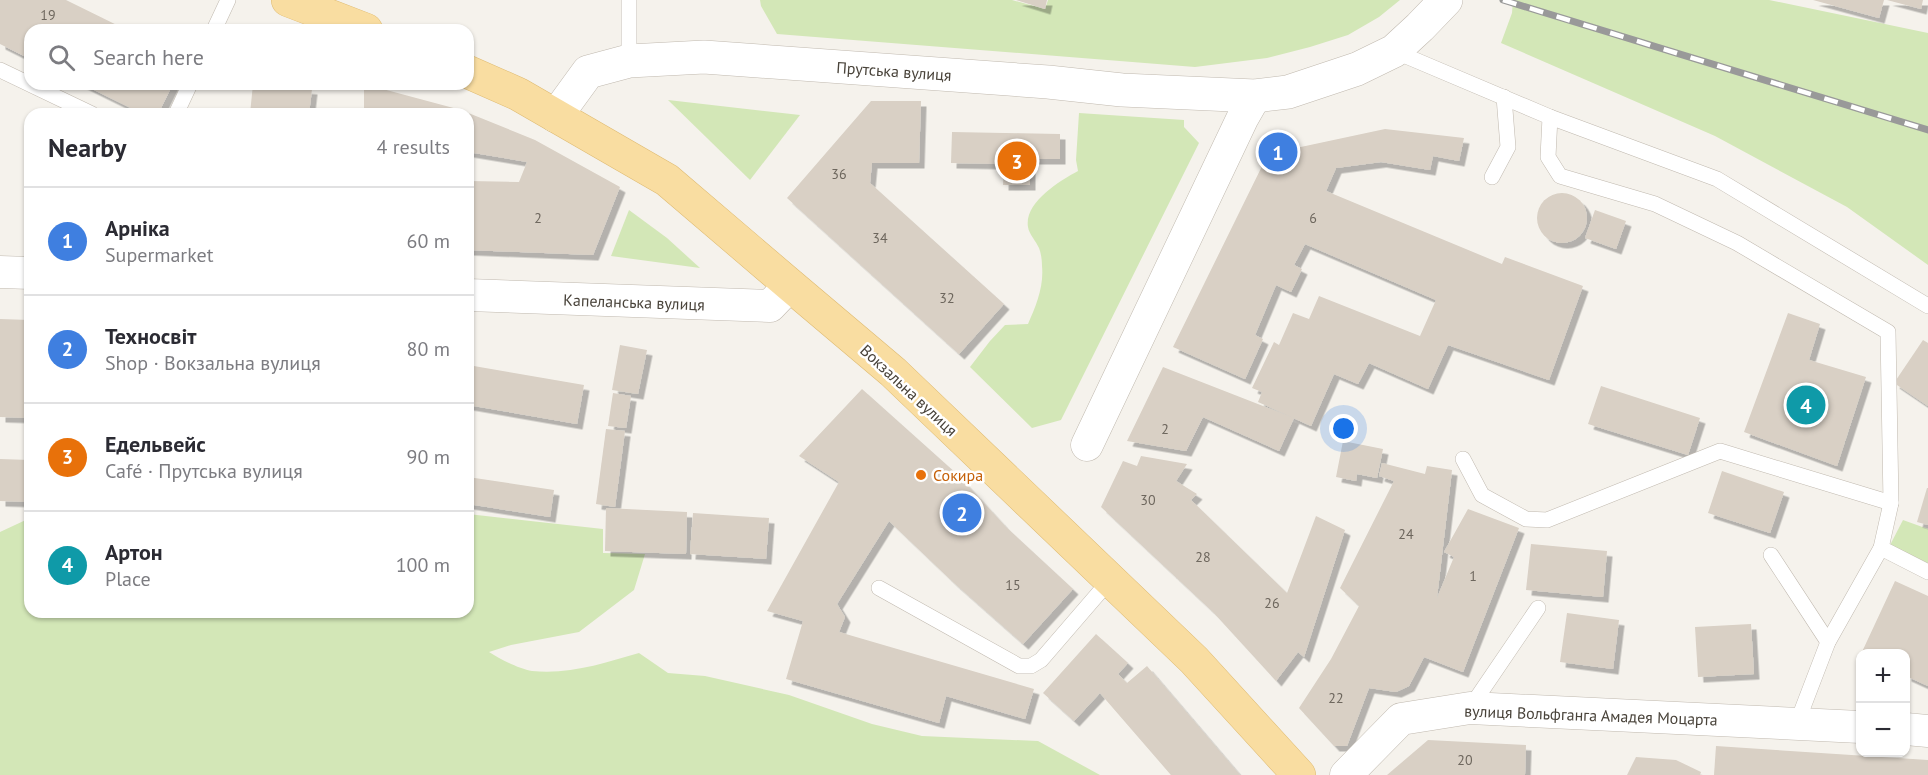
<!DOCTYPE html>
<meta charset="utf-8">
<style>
body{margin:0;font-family:"PT Sans",sans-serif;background:#f7f7f7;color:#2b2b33}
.controls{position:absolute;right:18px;bottom:18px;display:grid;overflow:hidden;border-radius:12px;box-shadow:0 2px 4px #0004}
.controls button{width:54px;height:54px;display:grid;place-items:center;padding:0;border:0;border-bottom:2px solid #e1e1e2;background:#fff;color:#2b2b33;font:30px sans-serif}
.you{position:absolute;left:1344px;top:429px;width:21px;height:21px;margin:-15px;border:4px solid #fff;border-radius:50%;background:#1a73e8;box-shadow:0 0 0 9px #1a73e833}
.badge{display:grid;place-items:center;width:39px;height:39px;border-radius:50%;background:#ef4129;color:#fff;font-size:20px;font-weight:700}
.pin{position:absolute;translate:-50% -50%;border:3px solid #fff;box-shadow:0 2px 6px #0006}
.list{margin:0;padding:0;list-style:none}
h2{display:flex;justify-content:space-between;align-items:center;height:78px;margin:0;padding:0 24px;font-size:26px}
h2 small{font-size:20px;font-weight:400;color:#7c7c81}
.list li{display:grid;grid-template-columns:39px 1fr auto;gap:18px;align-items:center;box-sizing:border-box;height:108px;padding:0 24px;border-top:2px solid #e1e1e2}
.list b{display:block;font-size:22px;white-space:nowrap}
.list p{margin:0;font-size:20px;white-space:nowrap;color:#7c7c81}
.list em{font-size:20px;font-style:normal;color:#7c7c81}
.icon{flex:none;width:33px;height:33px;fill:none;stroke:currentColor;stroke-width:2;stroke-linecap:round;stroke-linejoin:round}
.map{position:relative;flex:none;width:1928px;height:775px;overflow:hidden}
.search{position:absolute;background:#fff;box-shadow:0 2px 4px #0004;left:24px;top:24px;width:450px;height:66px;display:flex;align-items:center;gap:15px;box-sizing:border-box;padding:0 21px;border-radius:18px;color:#7c7c81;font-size:22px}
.panel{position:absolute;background:#fff;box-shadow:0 2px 4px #0004;left:24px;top:108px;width:450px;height:510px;border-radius:18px}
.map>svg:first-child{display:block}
</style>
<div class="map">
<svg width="1928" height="775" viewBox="0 0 1928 775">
<defs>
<filter id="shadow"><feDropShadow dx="5.5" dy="5.5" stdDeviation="0" flood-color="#0004"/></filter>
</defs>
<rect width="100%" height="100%" fill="#f5f2ec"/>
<!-- green -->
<g fill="#d3e7b7">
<path d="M 760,0 L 1012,0 L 1045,9 L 1048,0 L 1400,0 L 1379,17 L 1348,35 L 1310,47 L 1267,58 L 1195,67 L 777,34 L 761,6 Z"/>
<path d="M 1513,0 L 1769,0 L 1928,33 L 1928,265 L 1847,207 L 1715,136 L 1501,43 L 1512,13 Z"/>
<path d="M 668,100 L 800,115 L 750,180 Z"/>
<path d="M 1079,113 L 1184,120 L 1184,127 L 1199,143 L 1061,420 L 1032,428 L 970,367 L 990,341 L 1005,325 L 1028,324 C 1036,306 1044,287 1042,266 C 1042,260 1041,253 1039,248 C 1036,241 1029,234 1028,227 C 1024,203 1059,181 1078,171 L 1076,160 Z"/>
<path d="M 629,210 L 667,238 L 700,268 L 611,256 Z"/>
<path d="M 468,514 L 603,529 L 603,553 L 645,554 L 634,590 L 579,632 L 511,645 L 489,652 C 500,659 519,669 532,671 C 569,675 604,663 639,653 L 668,673 L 705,676 L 789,695 L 872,724 L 922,736 L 1038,741 L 1100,775 L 0,775 L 0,532 L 30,518 L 30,612 L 468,612 Z"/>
<path d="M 1903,520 L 1928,529 L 1928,567 L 1888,549 Z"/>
</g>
<!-- building -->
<g fill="#d9d0c5" filter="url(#shadow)">
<path d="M 0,0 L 66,0 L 127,30 L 30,30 L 30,59 L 0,44 Z"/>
<path d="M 1016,0 L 1047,0 L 1045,9 Z"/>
<path d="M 1813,0 L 1884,0 L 1879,18 Z"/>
<path d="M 1887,0 L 1923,0 L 1921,9 Z"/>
<path d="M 82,84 L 173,84 L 158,114 L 143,114 Z"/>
<path d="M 253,84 L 312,89 L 309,114 L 250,114 Z"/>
<path d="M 364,84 L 461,110 L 535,140 L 620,187 L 593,255 L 468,250 L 468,181 L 519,182 L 527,162 L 468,152 L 468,114 L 364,114 Z"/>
<path d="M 871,101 L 921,101 L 919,163 L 872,163 L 870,183 L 1004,304 L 959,354 L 787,198 Z"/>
<path d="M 1385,129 L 1464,138 L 1459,161 L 1433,156 L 1430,170 L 1381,162 L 1336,168 L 1326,191 L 1502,264 L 1505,257 L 1583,286 L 1549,380 L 1448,345 L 1428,389 L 1369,363 L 1358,384 L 1334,374 L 1311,426 L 1258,402 L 1262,392 L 1252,388 L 1274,342 L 1279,345 L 1293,313 L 1309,319 L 1319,296 L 1420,336 L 1436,300 L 1305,244 L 1294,265 L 1302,269 L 1291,292 L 1276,285 L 1255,335 L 1263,339 L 1245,379 L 1173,347 L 1268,154 Z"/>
<path d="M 952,132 L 1060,134 L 1060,159 L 1030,159 L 1030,185 L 1003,185 L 1004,164 L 951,163 Z"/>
<circle cx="1562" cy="218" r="25"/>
<path d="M 1595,210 L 1626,221 L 1616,249 L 1585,238 Z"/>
<path d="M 1788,313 L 1820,324 L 1809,360 L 1866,377 L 1837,466 L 1744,432 Z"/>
<path d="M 0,319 L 30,320 L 30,418 L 0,417 Z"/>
<path d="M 1923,340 L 1928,343 L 1928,406 L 1894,383 Z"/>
<path d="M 620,345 L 647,350 L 638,394 L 612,390 Z"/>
<path d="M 468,365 L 584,385 L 577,424 L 468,405 Z"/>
<path d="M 1163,367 L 1294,418 L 1279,451 L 1203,417 L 1186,451 L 1127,441 Z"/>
<path d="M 1601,386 L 1700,418 L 1688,455 L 1588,424 Z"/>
<path d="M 862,389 L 958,475 L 1006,527 L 1073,589 L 1023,644 L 953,582 L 889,521 L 837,604 L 845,617 L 839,632 L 1034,689 L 1025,719 L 946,696 L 939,723 L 786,679 L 803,621 L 767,611 L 839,482 L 799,456 Z"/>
<path d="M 613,393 L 631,396 L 626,428 L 608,426 Z"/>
<path d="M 606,429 L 625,431 L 615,507 L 596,504 Z"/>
<path d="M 1343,441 L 1383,449 L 1377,478 L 1357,474 L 1356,481 L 1336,477 Z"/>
<path d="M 1141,456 L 1187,464 L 1176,481 L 1197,494 L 1191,500 L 1287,593 L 1316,516 L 1345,530 L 1304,657 L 1298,652 L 1276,681 L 1213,612 L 1101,507 L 1123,461 L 1137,466 Z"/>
<path d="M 0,459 L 30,460 L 30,502 L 0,501 Z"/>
<path d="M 1382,463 L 1425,474 L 1427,466 L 1452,470 L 1437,598 L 1454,557 L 1444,552 L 1468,509 L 1519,528 L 1463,672 L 1424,657 L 1409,686 L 1396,692 L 1369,688 L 1347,746 L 1334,746 L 1299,708 L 1331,659 L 1359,606 L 1340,588 L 1394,481 L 1379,476 Z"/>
<path d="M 1722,471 L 1784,492 L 1770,533 L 1708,513 Z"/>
<path d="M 468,477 L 554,490 L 550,517 L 468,504 Z"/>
<path d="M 1927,488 L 1928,488 L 1928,525 L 1917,522 Z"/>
<path d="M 606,508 L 687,512 L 686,554 L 605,551 Z"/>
<path d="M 693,513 L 769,518 L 766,559 L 690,554 Z"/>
<path d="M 1531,544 L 1607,551 L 1603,597 L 1526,590 Z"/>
<path d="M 1895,581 L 1928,596 L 1928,686 L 1906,676 L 1906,654 L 1861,654 Z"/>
<path d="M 1567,613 L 1619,620 L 1613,669 L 1560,662 Z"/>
<path d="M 1751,624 L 1754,674 L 1698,677 L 1695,627 Z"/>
<path d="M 1096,634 L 1128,663 L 1118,674 L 1127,683 L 1147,666 L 1240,775 L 1171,775 L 1100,693 L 1074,721 L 1043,693 Z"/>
<path d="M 1428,740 L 1526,745 L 1525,775 L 1387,775 Z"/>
<path d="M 1716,746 L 1928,760 L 1928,775 L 1714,775 Z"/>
<path d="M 1636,757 L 1676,760 L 1701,772 L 1700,775 L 1627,775 Z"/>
</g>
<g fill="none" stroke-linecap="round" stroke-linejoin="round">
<defs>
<g id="service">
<path d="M 214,30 L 228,0"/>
<path d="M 1394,51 L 1550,117 L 1717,179 L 1928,306"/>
<path d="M 629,61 L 629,0"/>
<path d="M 0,70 L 92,114"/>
<path d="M 176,114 L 190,84"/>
<path d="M 1550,117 L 1548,157 L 1560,176 L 1655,204 L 1737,243 L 1888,332 L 1891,503"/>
<path d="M 1492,177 L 1508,147 L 1504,97"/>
<path d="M 1463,459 L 1482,495 L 1526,519 L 1547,520 L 1720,451 L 1891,503 L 1881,548 L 1828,642 L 1797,723"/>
<path d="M 1881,548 L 1928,572"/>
<path d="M 1771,555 L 1828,642"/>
<path d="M 879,588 L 1019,666 L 1031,666 L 1041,660 L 1110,580"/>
<path d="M 1470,708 L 1538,608"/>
</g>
<g id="minor">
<path d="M 0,272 L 30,273"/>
<path d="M 468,295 L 770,306 L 790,285"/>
<path d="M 1087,445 L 1243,117 L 1255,96"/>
<path d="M 1906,729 L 1928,731"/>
<path d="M 1346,775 L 1401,719 L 1470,708 L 1860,727"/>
</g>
<path id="tertiary" d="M 556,116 L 588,72 L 629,61 L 704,57 L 1048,82 L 1122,90 L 1255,96 L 1288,92 L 1357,69 L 1394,51 L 1420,27 L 1446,0"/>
<g id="primary">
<path d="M 288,0 L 366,30"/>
<path d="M 468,72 L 518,94 L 667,180 L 790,285 L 893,372 L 1194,660 L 1299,775"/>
</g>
</defs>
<!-- service casing -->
<use href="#service" stroke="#c0b9af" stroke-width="16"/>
<!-- minor casing -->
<use href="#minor" stroke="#c0b9af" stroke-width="33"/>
<!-- tertiary casing -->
<use href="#tertiary" stroke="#c0b9af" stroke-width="34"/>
<!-- primary casing -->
<use href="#primary" stroke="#deba71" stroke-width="34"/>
<!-- service -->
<use href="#service" stroke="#fff" stroke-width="15"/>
<!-- minor -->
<use href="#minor" stroke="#fff" stroke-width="32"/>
<!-- tertiary -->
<use href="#tertiary" stroke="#fff" stroke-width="33"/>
<!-- primary -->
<use href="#primary" stroke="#f9dda1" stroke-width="33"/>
<defs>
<path id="rail" d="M 1503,0 L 1928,130"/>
</defs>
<!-- rail casing -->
<use href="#rail" stroke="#999" stroke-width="7"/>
<!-- rail -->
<use href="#rail" stroke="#fff" stroke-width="4.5" stroke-dasharray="14" stroke-linecap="butt"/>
</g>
<!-- markers -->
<circle fill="#e8710a" stroke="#fff" stroke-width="2" cx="921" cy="475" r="6"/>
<g text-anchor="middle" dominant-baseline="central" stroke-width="5" stroke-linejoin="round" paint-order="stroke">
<!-- number labels -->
<g font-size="14" fill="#6d665d">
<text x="48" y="15">19</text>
<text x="839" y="174">36</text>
<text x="538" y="218">2</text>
<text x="1313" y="218">6</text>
<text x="880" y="238">34</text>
<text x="947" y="298">32</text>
<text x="1165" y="429">2</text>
<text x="1148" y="500">30</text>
<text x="1406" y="534">24</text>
<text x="1203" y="557">28</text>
<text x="1473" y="576">1</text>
<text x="1013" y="585">15</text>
<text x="1272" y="603">26</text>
<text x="1336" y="698">22</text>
<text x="1465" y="760">20</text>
</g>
<!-- street labels -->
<g font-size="16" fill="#49433a" stroke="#fff">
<text transform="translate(894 71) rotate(4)">Прутська вулиця</text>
<text transform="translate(634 302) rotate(2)">Капеланська вулиця</text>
<text transform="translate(909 390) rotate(43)">Вокзальна вулиця</text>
<text transform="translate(1591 715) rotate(2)">вулиця Вольфганга Амадея Моцарта</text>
</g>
<!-- food labels -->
<g font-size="16" fill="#c56008" stroke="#fff" text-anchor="start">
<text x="933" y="475">Сокира</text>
</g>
</g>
</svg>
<div class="controls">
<button>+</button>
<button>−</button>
</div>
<div class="you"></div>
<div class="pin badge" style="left:1278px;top:152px;background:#3f7fe0">1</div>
<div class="pin badge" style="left:962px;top:513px;background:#3f7fe0">2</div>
<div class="pin badge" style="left:1017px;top:161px;background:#e8710a">3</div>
<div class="pin badge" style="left:1806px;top:405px;background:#0f9aa8">4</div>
<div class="search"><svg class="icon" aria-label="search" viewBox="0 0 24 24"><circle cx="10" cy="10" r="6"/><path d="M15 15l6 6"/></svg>Search here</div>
<section class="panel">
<h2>Nearby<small>4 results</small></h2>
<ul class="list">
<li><span class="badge" style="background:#3f7fe0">1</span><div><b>Арніка</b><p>Supermarket</p></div><em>60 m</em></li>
<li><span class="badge" style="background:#3f7fe0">2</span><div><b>Техносвіт</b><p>Shop · Вокзальна вулиця</p></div><em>80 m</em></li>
<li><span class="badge" style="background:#e8710a">3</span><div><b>Едельвейс</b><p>Café · Прутська вулиця</p></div><em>90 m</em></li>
<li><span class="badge" style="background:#0f9aa8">4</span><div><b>Артон</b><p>Place</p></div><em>100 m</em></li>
</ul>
</section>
</div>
